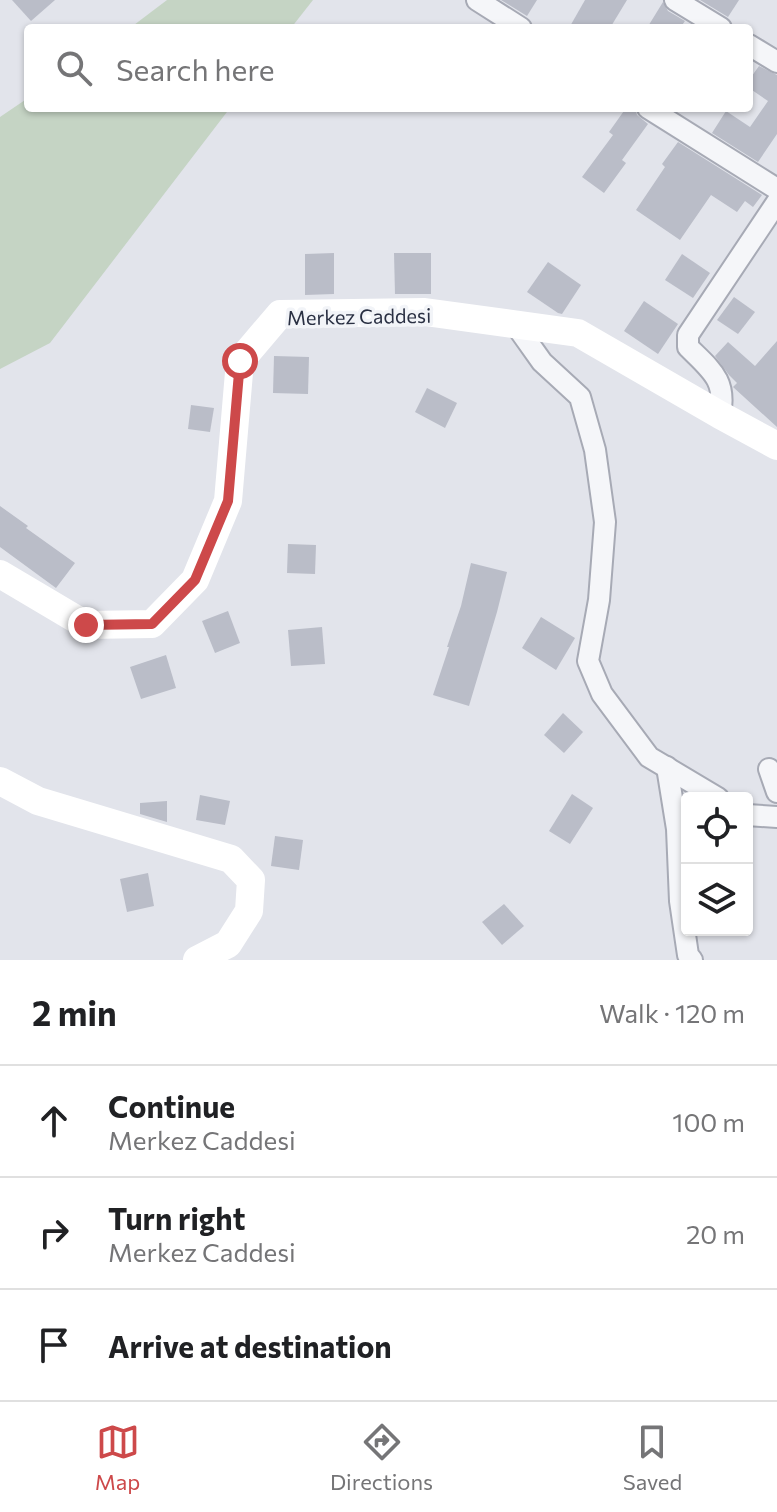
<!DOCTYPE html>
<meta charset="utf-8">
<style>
body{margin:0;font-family:Commissioner,sans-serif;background:#f2f2f2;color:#202124}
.controls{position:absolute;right:24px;bottom:24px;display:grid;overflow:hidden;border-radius:8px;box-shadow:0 2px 6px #0004}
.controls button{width:72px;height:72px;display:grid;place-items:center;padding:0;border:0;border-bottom:2px solid #e0e0e0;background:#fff;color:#202124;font:40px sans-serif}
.stop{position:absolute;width:24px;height:24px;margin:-18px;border:6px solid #cd494a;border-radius:50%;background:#fff}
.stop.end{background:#cd494a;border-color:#fff;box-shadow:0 2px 8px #0008}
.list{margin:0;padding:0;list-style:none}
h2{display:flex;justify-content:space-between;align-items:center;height:104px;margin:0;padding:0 32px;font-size:34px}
h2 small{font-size:26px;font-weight:400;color:#757577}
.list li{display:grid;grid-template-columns:52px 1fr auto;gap:24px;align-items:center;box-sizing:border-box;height:112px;padding:0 32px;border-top:2px solid #e0e0e0}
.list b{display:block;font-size:30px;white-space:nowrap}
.list p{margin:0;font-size:26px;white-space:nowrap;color:#757577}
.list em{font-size:26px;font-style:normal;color:#757577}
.icon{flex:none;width:44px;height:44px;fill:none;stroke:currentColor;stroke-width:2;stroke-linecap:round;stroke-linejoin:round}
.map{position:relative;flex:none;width:777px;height:960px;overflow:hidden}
.search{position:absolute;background:#fff;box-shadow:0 2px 6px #0004;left:24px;right:24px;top:24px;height:88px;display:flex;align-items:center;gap:20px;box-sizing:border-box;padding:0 28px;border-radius:8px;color:#757577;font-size:30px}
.sheet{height:440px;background:#fff}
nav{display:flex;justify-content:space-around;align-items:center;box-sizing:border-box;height:112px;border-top:2px solid #e0e0e0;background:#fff;font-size:22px;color:#757577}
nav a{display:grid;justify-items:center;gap:4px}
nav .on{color:#cd494a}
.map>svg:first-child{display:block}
</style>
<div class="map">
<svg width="777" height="960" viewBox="0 0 777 960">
<rect width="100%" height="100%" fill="#e2e4eb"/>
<!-- green -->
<g fill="#c5d4c4">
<path d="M 167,0 L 313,0 L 291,28 L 130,28 Z"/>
<path d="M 28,98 L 28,108 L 230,108 L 50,343 L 0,369 L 0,117 Z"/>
</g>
<!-- building -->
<g fill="#babdc8">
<path d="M 12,0 L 55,0 L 31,21 Z"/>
<path d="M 501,0 L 537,0 L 527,16 Z"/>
<path d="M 585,0 L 627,0 L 610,28 L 569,28 Z"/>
<path d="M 700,0 L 739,0 L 728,17 Z"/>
<path d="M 663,2 L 668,11 L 685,21 L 680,28 L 647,28 Z"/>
<path d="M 759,66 L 777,75 L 777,134 L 758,162 L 712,133 L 726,111 L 750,127 L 768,101 L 749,88 L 749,80 Z"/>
<path d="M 626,108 L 635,108 L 637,115 L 648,124 L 622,160 L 626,163 L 604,193 L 582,177 L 613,135 L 609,132 Z"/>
<path d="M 678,142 L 762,195 L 753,207 L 745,201 L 737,212 L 711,195 L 680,240 L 636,210 L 665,167 L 662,164 Z"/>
<path d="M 334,253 L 334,294 L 305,295 L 305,254 Z"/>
<path d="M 394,253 L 431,253 L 431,294 L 395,294 Z"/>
<path d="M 682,254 L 710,273 L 693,298 L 665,280 Z"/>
<path d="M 548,262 L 581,285 L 562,314 L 558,313 L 527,292 Z"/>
<path d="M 734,297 L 755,312 L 738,334 L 717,320 Z"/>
<path d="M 644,301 L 678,324 L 658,354 L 624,331 Z"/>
<path d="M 777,341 L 777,427 L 733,387 L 737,383 L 729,375 L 715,356 L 728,342 L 755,366 Z"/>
<path d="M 274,356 L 309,357 L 308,394 L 273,393 Z"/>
<path d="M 427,388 L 457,403 L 445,428 L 415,412 Z"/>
<path d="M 191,405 L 214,408 L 210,432 L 188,429 Z"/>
<path d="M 0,506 L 28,526 L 26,528 L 75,563 L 56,588 L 0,547 Z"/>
<path d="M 288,544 L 316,545 L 315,574 L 287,573 Z"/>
<path d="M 471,563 L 507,572 L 497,612 L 469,706 L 433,695 L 449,647 L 447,647 L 461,606 Z"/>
<path d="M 228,611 L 240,643 L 215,653 L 202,621 Z"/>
<path d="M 541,617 L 575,638 L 556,670 L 522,648 Z"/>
<path d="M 322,627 L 325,664 L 291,666 L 288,630 Z"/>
<path d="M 166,655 L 176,688 L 141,699 L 130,667 Z"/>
<path d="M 563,713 L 583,732 L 564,753 L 544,735 Z"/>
<path d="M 572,794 L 593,808 L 570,844 L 549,831 Z"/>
<path d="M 200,795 L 230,801 L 225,825 L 196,820 Z"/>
<path d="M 167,801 L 167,822 L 140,814 L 140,803 Z"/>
<path d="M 275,836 L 303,840 L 299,870 L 271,866 Z"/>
<path d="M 148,873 L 154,906 L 127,912 L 120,879 Z"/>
<path d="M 504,904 L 524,926 L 502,945 L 482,922 Z"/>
</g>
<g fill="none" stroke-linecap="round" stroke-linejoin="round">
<defs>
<g id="street">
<path d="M 477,0 L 521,28"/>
<path d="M 675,0 L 721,28"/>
<path d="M 749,45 L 777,62"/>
<path d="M 648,108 L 777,189"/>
<path d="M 515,324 L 542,362 L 580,397 L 595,450 L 605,522 L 599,600 L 588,661 L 602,694 L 649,757 L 718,798"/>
<path d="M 720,415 C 727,380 711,370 688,347 L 688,335 L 777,202"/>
<path d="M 667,767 L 677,829 L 680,901 L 688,955 L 692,960"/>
<path d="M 769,769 L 777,792"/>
<path d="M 747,815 L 777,817"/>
</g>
</defs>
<!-- street casing -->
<use href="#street" stroke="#a7aab5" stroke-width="24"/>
<!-- street -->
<use href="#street" stroke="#f5f6f9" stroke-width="20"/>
<!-- secondary -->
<g stroke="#fff" stroke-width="28">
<path d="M 0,574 L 86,625 L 152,624 L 195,580 L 228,501 L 240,361 L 280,314 L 425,312 L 578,333 L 720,415 L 777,446"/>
<path d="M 0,781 L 38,801 L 231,859 L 251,880 L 249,911 L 228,944 L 197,960"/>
</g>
</g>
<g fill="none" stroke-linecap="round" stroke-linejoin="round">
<!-- route -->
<path stroke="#cd494a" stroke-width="10" d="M 86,625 L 152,624 L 195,580 L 228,501 L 240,361"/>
</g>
<g text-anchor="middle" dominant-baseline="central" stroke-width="7" stroke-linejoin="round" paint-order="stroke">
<!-- street labels -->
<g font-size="20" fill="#2a3043" stroke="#f2f4f8">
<text transform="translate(359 316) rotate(-1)">Merkez Caddesi</text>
</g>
</g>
</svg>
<div class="controls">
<button><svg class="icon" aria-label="locate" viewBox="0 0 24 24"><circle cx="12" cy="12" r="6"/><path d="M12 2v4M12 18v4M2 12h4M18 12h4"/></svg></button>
<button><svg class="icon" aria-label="layers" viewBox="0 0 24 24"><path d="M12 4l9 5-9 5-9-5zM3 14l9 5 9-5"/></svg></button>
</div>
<div class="stop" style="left:240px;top:361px"></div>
<div class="stop end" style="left:86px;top:625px"></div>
<div class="search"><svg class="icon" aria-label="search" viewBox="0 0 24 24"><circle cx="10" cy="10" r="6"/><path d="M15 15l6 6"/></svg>Search here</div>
</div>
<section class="sheet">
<h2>2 min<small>Walk · 120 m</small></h2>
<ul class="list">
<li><svg class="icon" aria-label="ahead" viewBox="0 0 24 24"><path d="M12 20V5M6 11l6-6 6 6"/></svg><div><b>Continue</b><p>Merkez Caddesi</p></div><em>100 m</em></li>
<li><svg class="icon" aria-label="right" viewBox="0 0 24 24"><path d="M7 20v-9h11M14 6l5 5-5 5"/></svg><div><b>Turn right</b><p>Merkez Caddesi</p></div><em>20 m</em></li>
<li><svg class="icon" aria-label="arrive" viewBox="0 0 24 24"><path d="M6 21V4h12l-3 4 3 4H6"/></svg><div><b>Arrive at destination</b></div></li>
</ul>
</section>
<nav>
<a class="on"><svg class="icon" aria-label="map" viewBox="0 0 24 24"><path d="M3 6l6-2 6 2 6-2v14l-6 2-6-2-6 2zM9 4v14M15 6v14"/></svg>Map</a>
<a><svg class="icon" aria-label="directions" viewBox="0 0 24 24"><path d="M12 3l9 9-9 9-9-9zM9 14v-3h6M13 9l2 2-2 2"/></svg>Directions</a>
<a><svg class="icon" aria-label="saved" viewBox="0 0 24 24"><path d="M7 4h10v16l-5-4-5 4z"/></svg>Saved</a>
</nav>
